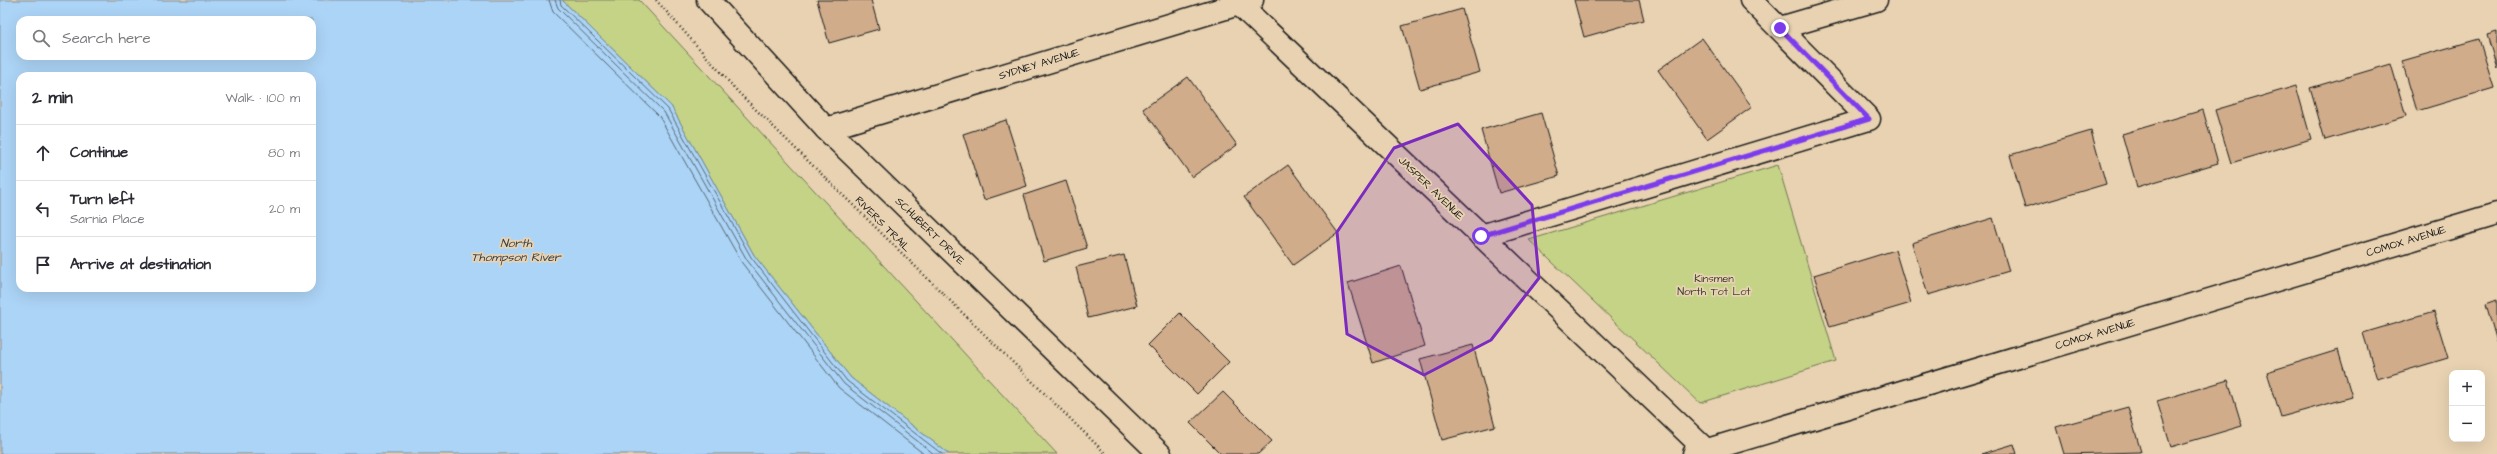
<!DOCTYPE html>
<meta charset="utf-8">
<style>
body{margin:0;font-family:"Architects Daughter",sans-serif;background:#f2f2f3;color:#2b2b33}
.controls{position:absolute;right:12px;bottom:12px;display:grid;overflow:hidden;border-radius:8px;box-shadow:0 4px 16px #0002}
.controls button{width:36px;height:36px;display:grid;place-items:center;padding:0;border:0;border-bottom:1px solid #e1e1e2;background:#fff;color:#2b2b33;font:20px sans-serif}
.stop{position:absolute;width:12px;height:12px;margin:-9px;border:3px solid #7c3aed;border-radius:50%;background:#fff}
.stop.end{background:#7c3aed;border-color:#fff;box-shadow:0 1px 4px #0008}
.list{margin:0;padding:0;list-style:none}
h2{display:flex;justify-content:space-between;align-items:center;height:52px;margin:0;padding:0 16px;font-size:17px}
h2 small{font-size:13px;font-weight:400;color:#7c7c81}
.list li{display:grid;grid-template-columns:26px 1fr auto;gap:12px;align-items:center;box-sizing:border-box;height:56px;padding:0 16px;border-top:1px solid #e1e1e2}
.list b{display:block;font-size:15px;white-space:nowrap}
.list p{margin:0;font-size:13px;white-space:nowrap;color:#7c7c81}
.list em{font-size:13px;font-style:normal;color:#7c7c81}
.icon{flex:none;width:22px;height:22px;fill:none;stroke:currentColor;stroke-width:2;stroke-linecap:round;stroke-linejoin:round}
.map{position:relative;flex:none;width:2497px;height:454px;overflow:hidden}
.search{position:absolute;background:#fff;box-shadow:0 4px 16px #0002;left:16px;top:16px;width:300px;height:44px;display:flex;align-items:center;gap:10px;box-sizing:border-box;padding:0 14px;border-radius:12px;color:#7c7c81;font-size:15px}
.panel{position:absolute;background:#fff;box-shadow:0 4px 16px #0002;left:16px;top:72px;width:300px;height:220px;border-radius:12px}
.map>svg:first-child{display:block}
</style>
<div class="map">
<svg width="2497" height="454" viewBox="0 0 2497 454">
<rect width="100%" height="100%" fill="#e8d2b1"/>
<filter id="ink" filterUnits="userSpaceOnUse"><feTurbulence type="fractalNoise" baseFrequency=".025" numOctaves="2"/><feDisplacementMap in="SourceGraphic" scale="8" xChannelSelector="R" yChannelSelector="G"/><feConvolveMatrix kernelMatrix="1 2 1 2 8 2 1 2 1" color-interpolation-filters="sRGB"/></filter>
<g filter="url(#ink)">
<!-- green -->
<g fill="#c5d387" stroke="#707852">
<path d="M 562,0 L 639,0 L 1057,454 L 949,454 L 851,378 L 754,255 L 671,106 Z"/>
<path d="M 1778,165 L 1836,361 L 1700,403 L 1529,240 Z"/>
</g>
<!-- water -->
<path fill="#acd4f6" stroke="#728a9f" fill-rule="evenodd" d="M 0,0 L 562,0 L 671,106 L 754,255 L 851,378 L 949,454 L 0,454 ZM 20,20 L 312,20 L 312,56 L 20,56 ZM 20,76 L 312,76 L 312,288 L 20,288 Z"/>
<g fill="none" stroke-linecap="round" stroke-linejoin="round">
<!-- shore -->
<g stroke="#566673" stroke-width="1">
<path d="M 549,0 L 553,12 L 659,116 L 742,263 L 839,388 L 924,454"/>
<path d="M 555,0 L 558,8 L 664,112 L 747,260 L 844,384 L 934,454"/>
<path d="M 560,0 L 561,5 L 668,109 L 751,257 L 847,381 L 942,454"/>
</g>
</g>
<!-- building -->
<g fill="#d0ac8b" stroke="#1c1c1c">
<path d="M 817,0 L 871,0 L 879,29 L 829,43 Z"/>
<path d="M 1574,0 L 1639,0 L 1644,20 L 1584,37 Z"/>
<path d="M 1462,9 L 1480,72 L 1420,89 L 1402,26 Z"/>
<path d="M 2497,32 L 2497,68 L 2487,35 Z"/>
<path d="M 1702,38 L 1752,107 L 1707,139 L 1658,70 Z"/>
<path d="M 2479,39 L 2494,88 L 2417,111 L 2402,61 Z"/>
<path d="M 2391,64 L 2406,116 L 2325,140 L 2310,88 Z"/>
<path d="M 1188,77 L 1237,145 L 1192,177 L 1143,109 Z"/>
<path d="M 2296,86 L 2311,139 L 2231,163 L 2215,110 Z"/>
<path d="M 2203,110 L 2218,163 L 2137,187 L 2122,134 Z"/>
<path d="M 1541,113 L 1559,176 L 1499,193 L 1481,130 Z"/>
<path d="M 1006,120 L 1027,186 L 984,200 L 963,134 Z"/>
<path d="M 2091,131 L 2106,184 L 2025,208 L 2010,155 Z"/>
<path d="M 1288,165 L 1338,233 L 1293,265 L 1244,197 Z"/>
<path d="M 1066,181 L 1087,248 L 1044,261 L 1024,195 Z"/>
<path d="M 1993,218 L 2009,271 L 1928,295 L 1912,243 Z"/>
<path d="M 1895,250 L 1911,303 L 1830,327 L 1814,275 Z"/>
<path d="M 1124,255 L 1137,306 L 1088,318 L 1076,267 Z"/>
<path d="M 1401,266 L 1425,346 L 1373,363 L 1348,283 Z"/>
<path d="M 2497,300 L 2497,342 L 2486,304 Z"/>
<path d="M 2434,312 L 2448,358 L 2377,379 L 2363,333 Z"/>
<path d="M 1180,313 L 1229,362 L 1197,394 L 1148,345 Z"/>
<path d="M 1473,345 L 1495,426 L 1442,440 L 1420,359 Z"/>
<path d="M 2338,350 L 2352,397 L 2281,417 L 2267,372 Z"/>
<path d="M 2228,380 L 2242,426 L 2171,447 L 2157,401 Z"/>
<path d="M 1223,392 L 1272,441 L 1258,454 L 1221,454 L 1190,423 Z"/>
<path d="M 2128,407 L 2141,452 L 2064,454 L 2056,427 Z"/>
<path d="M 2014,444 L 2017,454 L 1981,454 Z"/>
</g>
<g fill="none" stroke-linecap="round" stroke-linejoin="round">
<defs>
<g id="minor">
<path d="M 708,0 L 826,129 L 1160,454"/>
<path d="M 1239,4 L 1710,454"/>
<path d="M 1780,28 L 1876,0"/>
<path d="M 826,129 L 1252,0"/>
<path d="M 1481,236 L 1869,119 L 1751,0"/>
<path d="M 1694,454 L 2497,214"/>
</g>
</defs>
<!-- minor casing -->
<use href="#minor" stroke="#1c1c1c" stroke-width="25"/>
<!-- path -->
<path stroke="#1c1c1c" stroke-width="2.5" stroke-dasharray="1 3" stroke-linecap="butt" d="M 656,0 L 738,92 L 1106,454"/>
<!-- minor -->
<use href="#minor" stroke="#e8d2b1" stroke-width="22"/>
</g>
</g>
<g fill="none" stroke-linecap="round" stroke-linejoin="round" filter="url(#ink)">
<!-- route -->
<path stroke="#7c3aed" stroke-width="5" d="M 1481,236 L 1869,119 L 1780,28"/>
</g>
<!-- marked area -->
<path fill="#7b2cbf" fill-opacity="0.2" stroke="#7b2cbf" stroke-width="3" stroke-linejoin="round" d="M 1458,124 L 1532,205 L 1539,278 L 1491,340 L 1424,375 L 1347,334 L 1337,232 L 1394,148 Z"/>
<g text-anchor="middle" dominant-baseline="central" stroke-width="3.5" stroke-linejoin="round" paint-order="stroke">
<!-- street labels -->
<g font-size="11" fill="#1c1c1c" stroke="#e8d2b1">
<text transform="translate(1039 64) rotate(-17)">SYDNEY AVENUE</text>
<text transform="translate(1431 188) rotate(44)">JASPER AVENUE</text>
<text transform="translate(883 224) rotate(45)">RIVERS TRAIL</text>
<text transform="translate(930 231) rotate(44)">SCHUBERT DRIVE</text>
<text transform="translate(2406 241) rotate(-17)">COMOX AVENUE</text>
<text transform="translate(2095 334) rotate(-17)">COMOX AVENUE</text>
</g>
<!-- park labels -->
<g font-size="11" fill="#3e4131" stroke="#e8d2b1">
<text x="1714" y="278">Kinsmen<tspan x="1714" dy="13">North Tot Lot</tspan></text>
</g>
<!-- water labels -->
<g font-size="12" font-style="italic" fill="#394148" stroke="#e8d2b1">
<text x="516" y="243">North<tspan x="516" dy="14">Thompson River</tspan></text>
</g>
</g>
</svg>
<div class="controls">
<button>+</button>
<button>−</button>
</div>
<div class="stop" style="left:1481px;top:236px"></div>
<div class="stop end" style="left:1780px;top:28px"></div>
<div class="search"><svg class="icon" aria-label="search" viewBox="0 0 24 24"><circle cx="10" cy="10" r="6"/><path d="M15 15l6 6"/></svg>Search here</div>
<section class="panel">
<h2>2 min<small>Walk · 100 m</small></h2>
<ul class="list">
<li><svg class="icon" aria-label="ahead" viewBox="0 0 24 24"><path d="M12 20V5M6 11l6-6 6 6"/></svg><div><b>Continue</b></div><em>80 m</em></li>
<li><svg class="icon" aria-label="left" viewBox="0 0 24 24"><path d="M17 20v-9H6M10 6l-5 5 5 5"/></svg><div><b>Turn left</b><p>Sarnia Place</p></div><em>20 m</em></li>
<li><svg class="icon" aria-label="arrive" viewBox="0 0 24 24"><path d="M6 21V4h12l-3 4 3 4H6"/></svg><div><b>Arrive at destination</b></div></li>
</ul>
</section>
</div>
